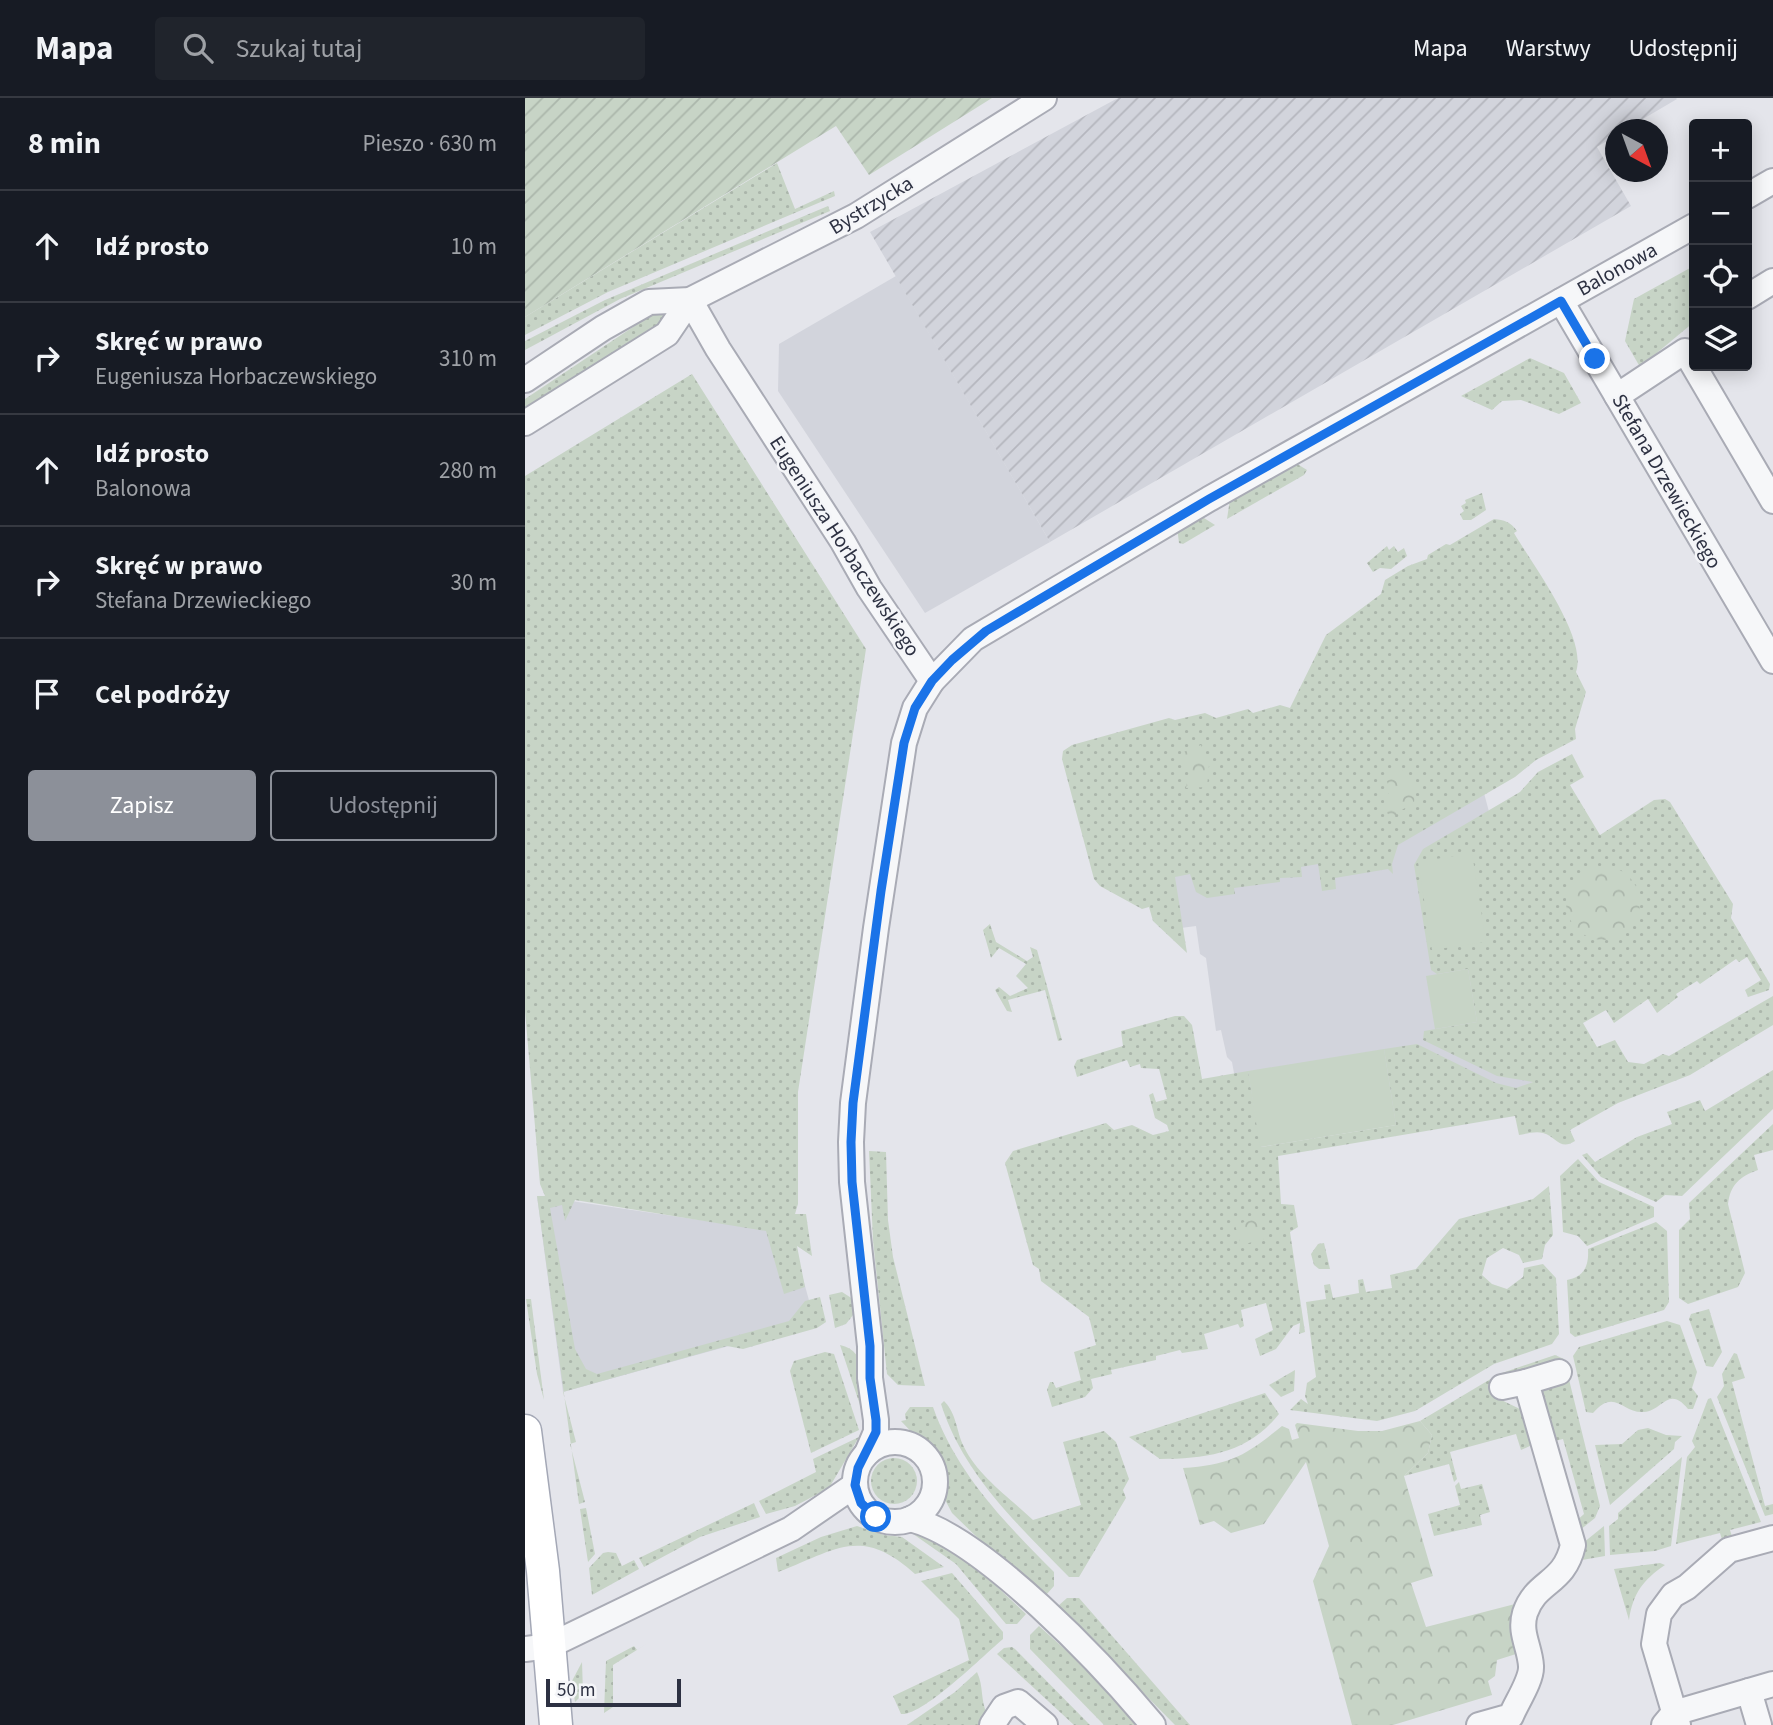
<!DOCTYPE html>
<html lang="pl">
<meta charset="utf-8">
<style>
body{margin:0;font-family:"Source Sans 3",sans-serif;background:#20242c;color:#f1f3f6}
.controls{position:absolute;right:21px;top:21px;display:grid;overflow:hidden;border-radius:7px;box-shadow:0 4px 18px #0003}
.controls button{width:63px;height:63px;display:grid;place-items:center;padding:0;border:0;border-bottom:2px solid #363941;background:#171b24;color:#f1f3f6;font:35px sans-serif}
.compass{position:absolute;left:1080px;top:21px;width:63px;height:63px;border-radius:50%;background:#171b24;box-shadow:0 4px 18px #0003;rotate:139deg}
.scale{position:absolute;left:21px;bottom:18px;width:135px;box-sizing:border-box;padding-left:7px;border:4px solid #2d3142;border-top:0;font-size:19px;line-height:24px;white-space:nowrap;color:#2d3142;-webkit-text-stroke:5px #f4f5f8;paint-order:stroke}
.stop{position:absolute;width:21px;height:21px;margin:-16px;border:5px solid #1a73e8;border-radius:50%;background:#fff}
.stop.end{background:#1a73e8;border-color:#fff;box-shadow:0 2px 7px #0008}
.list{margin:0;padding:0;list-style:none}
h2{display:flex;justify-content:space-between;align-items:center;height:91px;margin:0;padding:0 28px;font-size:30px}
h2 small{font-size:23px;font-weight:400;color:#9ea1a6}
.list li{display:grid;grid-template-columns:46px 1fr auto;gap:21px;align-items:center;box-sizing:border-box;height:112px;padding:0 28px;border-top:2px solid #363941}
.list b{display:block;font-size:26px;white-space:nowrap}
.list p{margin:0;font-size:23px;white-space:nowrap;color:#9ea1a6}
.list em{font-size:23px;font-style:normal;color:#9ea1a6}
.actions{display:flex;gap:14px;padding:21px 28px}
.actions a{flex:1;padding:16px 0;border:2px solid #8c9099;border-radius:7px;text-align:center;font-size:24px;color:#8c9099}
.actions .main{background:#8c9099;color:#fff}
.icon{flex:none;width:38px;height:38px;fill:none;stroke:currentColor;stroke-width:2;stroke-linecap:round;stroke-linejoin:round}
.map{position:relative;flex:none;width:1248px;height:1627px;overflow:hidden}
header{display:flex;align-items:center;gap:42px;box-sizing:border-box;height:98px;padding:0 35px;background:#171b24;border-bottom:2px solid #363941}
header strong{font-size:33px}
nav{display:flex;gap:38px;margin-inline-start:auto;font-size:24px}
.search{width:490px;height:63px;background:#20242c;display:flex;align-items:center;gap:18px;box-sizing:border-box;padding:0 24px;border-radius:7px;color:#9ea1a6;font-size:26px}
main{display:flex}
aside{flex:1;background:#171b24}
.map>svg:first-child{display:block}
</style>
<header>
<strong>Mapa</strong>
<div class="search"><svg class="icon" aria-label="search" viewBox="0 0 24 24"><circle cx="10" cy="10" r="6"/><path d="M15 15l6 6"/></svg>Szukaj tutaj</div>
<nav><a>Mapa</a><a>Warstwy</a><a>Udostępnij</a></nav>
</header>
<main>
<aside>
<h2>8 min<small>Pieszo · 630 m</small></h2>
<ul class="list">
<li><svg class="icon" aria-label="ahead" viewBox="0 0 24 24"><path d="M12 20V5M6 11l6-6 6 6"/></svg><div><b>Idź prosto</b></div><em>10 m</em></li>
<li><svg class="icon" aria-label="right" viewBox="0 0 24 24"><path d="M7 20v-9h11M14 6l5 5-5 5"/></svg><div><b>Skręć w prawo</b><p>Eugeniusza Horbaczewskiego</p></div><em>310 m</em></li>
<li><svg class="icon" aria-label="ahead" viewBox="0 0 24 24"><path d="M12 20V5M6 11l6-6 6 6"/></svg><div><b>Idź prosto</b><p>Balonowa</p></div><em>280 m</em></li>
<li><svg class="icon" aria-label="right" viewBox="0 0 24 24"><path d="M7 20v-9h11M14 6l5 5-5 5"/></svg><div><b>Skręć w prawo</b><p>Stefana Drzewieckiego</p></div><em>30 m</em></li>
<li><svg class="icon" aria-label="arrive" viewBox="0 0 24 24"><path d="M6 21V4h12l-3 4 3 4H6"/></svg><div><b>Cel podróży</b></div></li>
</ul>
<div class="actions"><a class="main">Zapisz</a><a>Udostępnij</a></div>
</aside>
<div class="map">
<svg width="1248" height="1627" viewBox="0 0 1248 1627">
<defs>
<pattern id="industrial-furrows" width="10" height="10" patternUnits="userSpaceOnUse" patternTransform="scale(1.75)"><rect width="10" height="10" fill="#d2d4dc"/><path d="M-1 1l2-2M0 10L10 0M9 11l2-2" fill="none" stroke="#b5b6be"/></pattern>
<pattern id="grass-dots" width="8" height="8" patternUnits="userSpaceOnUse" patternTransform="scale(1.75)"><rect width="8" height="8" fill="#c7d4c6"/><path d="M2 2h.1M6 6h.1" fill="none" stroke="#abb6ab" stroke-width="1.8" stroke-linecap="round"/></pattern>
<pattern id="forest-crowns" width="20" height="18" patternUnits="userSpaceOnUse" patternTransform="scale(1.75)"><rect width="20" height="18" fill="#c7d4c6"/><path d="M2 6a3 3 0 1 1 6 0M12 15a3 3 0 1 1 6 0" fill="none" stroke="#abb6ab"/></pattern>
<pattern id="garden-furrows" width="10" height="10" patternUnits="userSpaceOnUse" patternTransform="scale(1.75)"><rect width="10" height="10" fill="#c7d4c6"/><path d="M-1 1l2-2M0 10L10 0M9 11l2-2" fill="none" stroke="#abb6ab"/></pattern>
</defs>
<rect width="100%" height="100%" fill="#e4e5eb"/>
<!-- built -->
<g fill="#d2d4dc">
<path d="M 371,178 L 525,444 L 400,515 L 253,293 L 254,246 Z"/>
<path d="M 959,695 L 992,819 L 1010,983 L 947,1014 L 735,1049 L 720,1036 L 707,964 L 702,959 L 696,932 L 691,933 L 681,860 L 675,856 L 671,828 L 641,832 L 634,786 L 660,729 Z"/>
<path d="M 12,1098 L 209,1127 L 270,1117 L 272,1159 L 290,1224 L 38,1294 Z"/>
</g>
<!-- industrial -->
<path fill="url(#industrial-furrows)" d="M 593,0 L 1151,0 L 1152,1 L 1101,31 L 1090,32 L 1090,38 L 1072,49 L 1106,108 L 525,444 L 345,134 Z"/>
<!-- grass -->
<g fill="url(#grass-dots)">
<path d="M 252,65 L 270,111 L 309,93 L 310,98 L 83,194 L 0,237 L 0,219 Z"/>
<path d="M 303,108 L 305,113 L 95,201 L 0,252 L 0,243 L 80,202 Z"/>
<path d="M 1165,170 L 1169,176 L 1169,224 L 1115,269 L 1100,243 L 1109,201 Z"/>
<path d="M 135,211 L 148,219 L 0,312 L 0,301 Z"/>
<path d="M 1005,260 L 1039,275 L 1056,305 L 1034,316 L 996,302 L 977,303 L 967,312 L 936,298 Z"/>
<path d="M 167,276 L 341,551 L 273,994 L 273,1106 L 270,1116 L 281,1116 L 287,1158 L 272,1148 L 280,1189 L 259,1196 L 241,1133 L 50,1102 L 40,1123 L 37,1107 L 25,1110 L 50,1251 L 61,1271 L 72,1276 L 264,1223 L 280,1203 L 295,1199 L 301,1224 L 292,1230 L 218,1251 L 202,1248 L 38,1294 L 51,1344 L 45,1346 L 60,1404 L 54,1406 L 12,1098 L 20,1098 L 15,1086 L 0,913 L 0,378 Z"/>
<path d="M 769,364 L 782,372 L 779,377 L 702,421 L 705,401 Z"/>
<path d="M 957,395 L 961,412 L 946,422 L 938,422 L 935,416 L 939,413 L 936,408 L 941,405 L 940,402 Z"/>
<path d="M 679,420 L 690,427 L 658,446 L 654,445 L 652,429 L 667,421 Z"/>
<path d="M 969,421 C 979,422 986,424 992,433 L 989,435 C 1007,466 1063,540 1051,574 L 1061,594 L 1050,631 L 1051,641 L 1011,662 L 990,679 L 873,747 L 867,766 L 868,776 L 863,771 L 810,780 L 811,791 L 797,793 L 793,766 L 776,769 L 777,779 L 755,780 L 755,784 L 709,790 L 710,796 L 682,800 L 671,794 L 665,776 L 650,779 L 662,855 L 628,823 L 624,809 L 617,811 L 575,788 L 569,781 L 537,661 L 538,653 L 547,647 L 644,620 L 650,622 L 680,615 L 691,620 L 723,611 L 728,615 L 755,607 L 765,610 L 801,537 L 856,496 L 860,482 L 883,468 L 902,461 L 903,457 L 921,446 L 925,447 Z"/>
<path d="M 862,448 L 864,452 L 869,448 L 873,454 L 879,450 L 882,458 L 866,471 L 855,470 L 848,474 L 842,465 Z"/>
<path d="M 1047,656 L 1059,679 L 1045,687 L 1075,737 L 1129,702 L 1140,701 L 1145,704 L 1208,806 L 1206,820 L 1245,886 L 1244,892 L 1223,899 L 1220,892 L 1236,882 L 1222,859 L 1214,864 L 1211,861 L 1175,886 L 1172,883 L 1151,896 L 1153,899 L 1132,915 L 1123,901 L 1089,925 L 1081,912 L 1058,925 L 1072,949 L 1090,942 L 1103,964 L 1119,966 L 1138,956 L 1144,958 L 1248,898 L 1248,927 L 1165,977 L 1093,1005 L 1045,1032 L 1050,1043 C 1035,1053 1032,1039 1018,1035 C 1010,1033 1001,1036 994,1037 L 990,1018 L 753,1058 L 756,1106 L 769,1107 L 773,1129 L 765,1134 L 780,1234 L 774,1236 L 775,1225 L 768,1228 L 751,1251 L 735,1258 L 730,1241 L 748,1232 L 741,1205 L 716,1212 L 719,1228 L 715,1230 L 713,1226 L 679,1236 L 683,1251 L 657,1255 L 655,1252 L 631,1258 L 631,1262 L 586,1272 L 587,1276 L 566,1281 L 568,1290 L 560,1299 L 527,1309 L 522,1292 L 525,1284 L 528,1284 L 531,1290 L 556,1282 L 549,1254 L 571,1247 L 564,1219 L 516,1183 L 514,1171 L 508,1167 L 480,1065 L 488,1053 L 581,1025 L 589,1032 L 607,1027 L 628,1037 L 644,1033 L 642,1027 L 630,1020 L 624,997 L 628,995 L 631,1004 L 642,1001 L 634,971 L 616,970 L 615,966 L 605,969 L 602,962 L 552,979 L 549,968 L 552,962 L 598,948 L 596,933 L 650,918 L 659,918 L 667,927 L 677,981 L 723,973 L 736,1049 L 871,1027 L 859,951 L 892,946 L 971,985 L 991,990 L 1008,984 L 972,978 L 898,942 L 899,933 L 952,924 L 943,871 L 912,876 L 906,872 L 889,767 L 898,751 L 995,694 L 1013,674 Z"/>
<path d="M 465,826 L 471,844 L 502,863 L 508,859 L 505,849 L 512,852 L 537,942 L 533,943 L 520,892 L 483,902 L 487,914 L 482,913 L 470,892 L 474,889 L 485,898 L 503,890 L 491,878 L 501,866 L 474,850 L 466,860 L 458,832 Z"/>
<path d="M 1248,972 L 1248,1011 L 1157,1098 L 1140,1097 L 1131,1104 L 1076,1079 L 1057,1057 L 1062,1055 L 1070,1064 L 1112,1039 L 1147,1026 L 1142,1014 L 1175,1002 L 1180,1013 Z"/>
<path d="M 1248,1026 L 1248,1052 L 1229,1057 L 1233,1072 C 1215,1078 1205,1087 1203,1106 L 1220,1175 L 1213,1189 L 1163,1206 L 1154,1200 L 1154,1132 L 1165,1121 L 1164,1105 Z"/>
<path d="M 344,1053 L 361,1054 L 363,1122 L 368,1159 L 400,1288 L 373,1287 L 362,1276 L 348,1142 Z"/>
<path d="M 1053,1061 L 1074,1084 L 1129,1109 L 1129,1119 L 1062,1148 L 1053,1138 L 1038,1134 L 1035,1078 Z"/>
<path d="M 1024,1088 L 1028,1137 L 1020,1147 L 1017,1161 L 998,1165 L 994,1157 L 978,1150 L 962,1160 L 957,1177 L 967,1186 L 982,1191 L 998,1179 L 999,1170 L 1018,1166 L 1031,1180 L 1034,1236 L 1027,1246 L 969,1266 L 890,1313 L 852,1323 L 765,1312 L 776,1301 L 783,1306 L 780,1298 L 782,1285 L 791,1279 L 781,1204 L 801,1201 L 799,1187 L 805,1186 L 808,1200 L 834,1195 L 833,1182 L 838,1181 L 841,1194 L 867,1190 L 865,1177 L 891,1171 L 934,1121 L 1008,1101 Z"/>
<path d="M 1131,1124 L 1142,1133 L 1144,1204 L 1139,1212 L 1050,1239 L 1045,1235 L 1042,1182 C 1059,1179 1064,1168 1063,1151 Z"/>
<path d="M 799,1145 L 805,1171 L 794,1171 L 789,1167 L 786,1156 L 793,1146 Z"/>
<path d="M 317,1194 L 331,1203 L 328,1217 L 321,1226 L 310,1230 L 304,1197 Z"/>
<path d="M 1,1201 L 6,1201 L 19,1302 L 12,1276 Z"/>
<path d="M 1184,1211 L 1197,1254 L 1188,1269 L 1181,1268 L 1164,1221 L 1166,1216 Z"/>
<path d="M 1142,1223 L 1155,1227 L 1172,1274 L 1167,1290 L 1173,1298 L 1168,1311 L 1163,1311 C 1143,1287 1138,1313 1119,1314 C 1098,1316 1090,1289 1068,1315 L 1061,1314 L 1048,1258 L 1054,1249 Z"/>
<path d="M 315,1247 C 344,1253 341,1290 345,1314 L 338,1316 Z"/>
<path d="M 300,1254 L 309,1256 L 334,1332 L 286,1355 L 265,1273 L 269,1263 Z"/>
<path d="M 1209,1255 L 1212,1256 L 1220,1280 L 1207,1284 L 1240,1408 L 1248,1406 L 1248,1416 L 1240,1418 L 1192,1299 L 1199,1288 L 1197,1276 Z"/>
<path d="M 1030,1257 L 1039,1261 L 1075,1408 L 1070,1420 L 1050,1436 L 1048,1426 L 1059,1416 L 1038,1341 L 1026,1344 L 1015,1299 L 1033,1265 L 965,1286 L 966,1297 L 997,1312 L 1007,1347 L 996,1352 L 991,1336 L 925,1354 L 932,1381 L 929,1384 L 924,1366 L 879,1378 L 903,1355 L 907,1337 L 895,1323 L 974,1276 Z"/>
<path d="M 770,1272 L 769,1293 L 756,1299 L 744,1287 Z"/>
<path d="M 740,1295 L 754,1316 C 723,1355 682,1361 635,1361 L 604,1339 Z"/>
<path d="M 1186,1300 L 1236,1424 L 1205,1432 L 1209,1445 L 1199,1448 L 1195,1435 L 1151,1446 L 1162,1359 L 1170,1349 L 1167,1343 L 1183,1301 Z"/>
<path d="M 419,1303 C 432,1316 431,1333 439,1349 C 453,1378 485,1400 508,1422 L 556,1407 L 538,1344 L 579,1333 L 591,1344 L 604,1381 L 598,1392 L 601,1400 L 554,1479 L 544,1479 C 494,1428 438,1376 416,1306 Z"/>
<path d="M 385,1309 L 408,1309 C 431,1375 481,1426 529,1474 L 529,1488 L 521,1497 L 459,1446 L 427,1415 L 417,1396 L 413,1362 L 376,1323 L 381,1322 L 380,1316 Z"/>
<path d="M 1123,1330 L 1141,1337 L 1157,1338 L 1150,1344 L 1149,1351 L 1085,1407 L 1070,1347 L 1097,1346 L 1113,1332 Z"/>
<path d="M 334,1339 L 304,1390 L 270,1408 L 241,1416 L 234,1403 L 291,1374 L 288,1361 Z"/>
<path d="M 1157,1359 L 1146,1448 L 1130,1453 L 1085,1457 L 1084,1428 L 1093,1421 L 1093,1415 Z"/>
<circle cx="369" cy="1383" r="23"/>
<path d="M 934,1384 L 936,1391 L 957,1386 L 965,1414 L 955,1417 L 957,1427 L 909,1438 L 903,1416 L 935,1407 L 930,1388 Z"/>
<path d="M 229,1405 L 235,1419 L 175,1439 L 119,1469 L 114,1460 Z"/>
<path d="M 61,1410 L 70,1456 L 63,1464 L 55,1411 Z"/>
<path d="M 332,1428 L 359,1437 L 377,1439 L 419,1469 L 390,1476 C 336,1427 311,1452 253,1474 L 251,1460 L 296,1439 Z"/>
<path d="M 1079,1428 L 1080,1458 L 1057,1462 L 1052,1457 L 1053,1449 Z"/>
<path d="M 390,1430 L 450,1468 L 501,1516 L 492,1526 L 481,1526 L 431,1466 L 381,1431 Z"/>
<path d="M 83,1454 L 91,1455 L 97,1468 L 109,1462 L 114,1471 L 67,1497 L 64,1470 L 78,1455 Z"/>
<path d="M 1135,1465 L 1140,1467 C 1118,1482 1108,1495 1104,1522 L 1089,1471 Z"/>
<path d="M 427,1475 L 478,1534 L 478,1541 C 460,1556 397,1619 376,1616 L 368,1598 L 444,1562 L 434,1521 L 396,1483 Z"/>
<path d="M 542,1500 L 554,1500 L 665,1627 L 650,1627 L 533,1508 Z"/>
<path d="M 514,1528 L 554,1564 L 611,1627 L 579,1627 L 505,1551 L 505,1537 Z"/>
<path d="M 123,1545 L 88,1567 L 88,1609 L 79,1615 L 81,1563 L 109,1548 L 112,1552 Z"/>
<path d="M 487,1549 L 490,1551 L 565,1627 L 549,1627 L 472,1556 L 479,1550 Z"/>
<path d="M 57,1564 L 58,1596 L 50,1604 L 47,1583 Z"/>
<path d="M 452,1574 C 459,1589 455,1601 462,1616 L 456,1627 L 382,1627 L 430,1594 Z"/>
</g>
<!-- forest -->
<g fill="url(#forest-crowns)">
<path d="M 676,647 L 684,667 L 682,689 L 661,690 L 664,675 L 656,655 Z"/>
<path d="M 877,672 L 891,685 L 889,705 L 873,714 L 869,720 L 862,715 L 859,702 L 865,693 L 861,680 L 867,673 Z"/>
<circle cx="1078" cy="805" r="37"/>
<path d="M 733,1120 L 739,1141 L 716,1147 L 710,1127 Z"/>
<path d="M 895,1323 L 907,1337 L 903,1355 L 879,1378 L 908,1478 L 886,1485 L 901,1529 L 990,1506 L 985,1525 L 991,1556 L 972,1562 L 970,1578 L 963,1583 L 967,1597 L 868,1627 L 827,1627 L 788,1483 L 804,1448 L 781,1364 L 739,1426 L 706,1435 L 689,1423 L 675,1427 L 658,1370 C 706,1367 721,1357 757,1328 L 764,1331 L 767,1342 L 774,1340 L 770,1327 L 772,1325 L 833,1333 L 857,1333 Z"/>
</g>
<!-- garden -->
<path fill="url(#garden-furrows)" d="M 0,0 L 467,0 L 344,77 L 311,28 L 0,219 Z"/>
<!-- pitch -->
<g fill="#c7d4c6">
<path d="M 947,755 L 961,844 L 907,852 L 893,764 Z"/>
<path d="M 943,871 L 952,924 L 910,931 L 901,878 Z"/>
<path d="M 859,951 L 871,1027 L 735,1049 L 723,973 Z"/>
</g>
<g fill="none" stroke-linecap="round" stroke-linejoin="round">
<defs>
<g id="minor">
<path d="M 1222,98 L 1248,83"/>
<path d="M 1222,199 L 1248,183"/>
<path d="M 165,202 L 193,251 L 318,444 L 344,490 L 407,583"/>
<path d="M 1036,203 L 1248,563"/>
<path d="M 0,282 L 78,230 L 124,204 L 165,202 L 331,118 L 519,0"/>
<path d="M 1092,298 L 1160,253 L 1248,403"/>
<path d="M 0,325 L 142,236 L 165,202"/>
<path d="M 977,1289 L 1001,1284"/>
<circle cx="370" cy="1384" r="40"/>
<path d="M 342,1355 L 351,1334 L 351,1322 L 345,1280 L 345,1248 L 327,1084 L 326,1044 L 328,1005 L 351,830 L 379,645 L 390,610 L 407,583 L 448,541 L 684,401 L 1169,128"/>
<path d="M 385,1421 C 458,1439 579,1568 628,1627"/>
<path d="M 0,1551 L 24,1548 L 266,1431 L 330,1387"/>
<path d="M 1224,1593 L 1248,1586"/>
<path d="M 467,1627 L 479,1609 L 493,1604 L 520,1627"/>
<path d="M 954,1627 L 986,1618 C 991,1605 1007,1582 1006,1568 C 1005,1549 994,1535 1000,1515 C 1011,1482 1039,1487 1048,1447 L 1001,1284 L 1034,1274"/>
<path d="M 1139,1627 L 1149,1615 L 1224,1593 L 1234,1627"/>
<path d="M 1153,1627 L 1129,1546 L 1134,1516 L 1148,1497 L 1162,1489 L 1204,1452 L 1248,1440"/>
</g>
<path id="major" d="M 0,1333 L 18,1473 L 31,1627"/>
</defs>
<!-- minor casing -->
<use href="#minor" stroke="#a9abb5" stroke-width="28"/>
<!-- major casing -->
<use href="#major" stroke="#a4a8b6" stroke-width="35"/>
<!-- minor -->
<use href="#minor" stroke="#f6f7f9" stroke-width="24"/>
<!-- major -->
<use href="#major" stroke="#fff" stroke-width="32"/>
</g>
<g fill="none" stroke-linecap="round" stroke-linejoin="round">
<!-- route -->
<path stroke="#1a73e8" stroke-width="9" d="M 351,1419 L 336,1405 L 330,1387 L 333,1370 L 351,1334 L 351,1322 L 345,1280 L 345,1248 L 327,1084 L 326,1044 L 328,1005 L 356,793 L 379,645 L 390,610 L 407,583 L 427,562 L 461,533 L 684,401 L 1036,203 L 1070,261"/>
</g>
<g text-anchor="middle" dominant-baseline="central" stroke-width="5" stroke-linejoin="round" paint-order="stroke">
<!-- street labels -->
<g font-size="21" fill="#2d3142" stroke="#f4f5f8">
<text transform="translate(346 107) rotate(-31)">Bystrzycka</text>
<text transform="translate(1092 171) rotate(-29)">Balonowa</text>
<text transform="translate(1142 383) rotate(60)">Stefana Drzewieckiego</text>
<text transform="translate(320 448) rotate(57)">Eugeniusza Horbaczewskiego</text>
</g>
</g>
</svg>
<div class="controls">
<button>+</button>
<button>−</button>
<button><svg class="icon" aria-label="locate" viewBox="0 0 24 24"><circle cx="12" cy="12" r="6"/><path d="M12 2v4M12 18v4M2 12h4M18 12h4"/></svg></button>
<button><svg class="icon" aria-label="layers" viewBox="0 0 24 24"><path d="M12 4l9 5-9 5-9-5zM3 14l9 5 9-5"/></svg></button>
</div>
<svg class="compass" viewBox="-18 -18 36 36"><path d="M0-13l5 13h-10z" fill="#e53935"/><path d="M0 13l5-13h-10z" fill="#9ea1a6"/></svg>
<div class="scale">50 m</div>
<div class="stop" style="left:351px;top:1419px"></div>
<div class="stop end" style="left:1070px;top:261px"></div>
</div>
</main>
